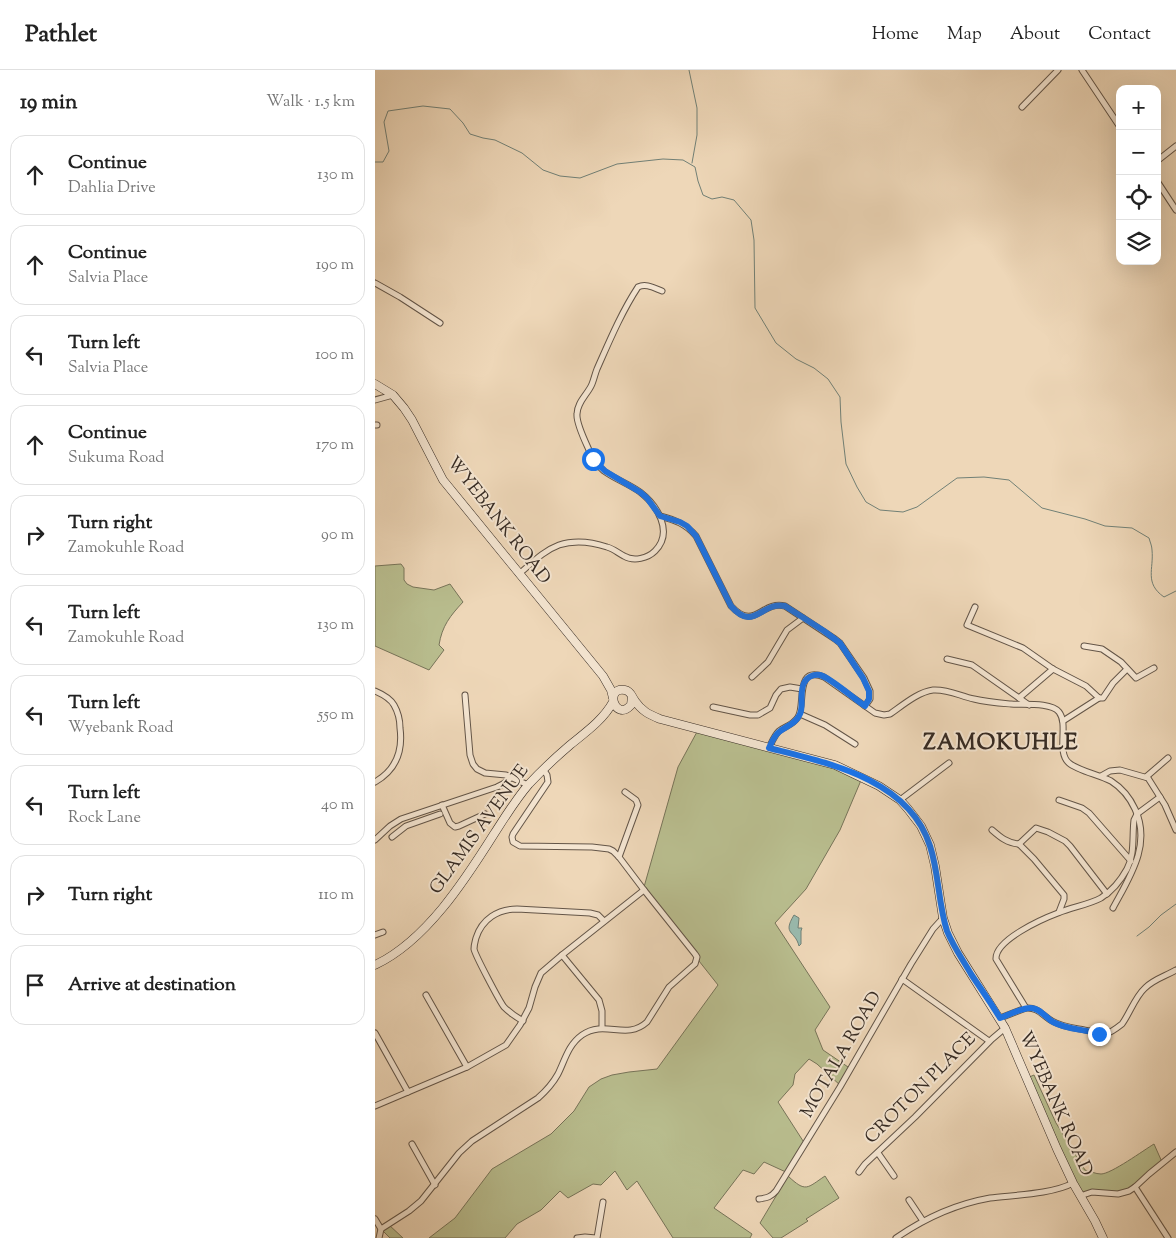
<!DOCTYPE html>
<meta charset="utf-8">
<style>
body{margin:0;font-family:"Sorts Mill Goudy",serif;background:#f6f6f6;color:#222}
.controls{position:absolute;right:15px;top:15px;display:grid;overflow:hidden;border-radius:10px;box-shadow:0 5px 20px #0002}
.controls button{width:45px;height:45px;display:grid;place-items:center;padding:0;border:0;border-bottom:1px solid #e0e0e0;background:#fff;color:#222;font:25px sans-serif}
.stop{position:absolute;width:15px;height:15px;margin:-11px;border:4px solid #1a73e8;border-radius:50%;background:#fff}
.stop.end{background:#1a73e8;border-color:#fff;box-shadow:0 1px 5px #0008}
.list{margin:0;padding:0;list-style:none}
h2{display:flex;justify-content:space-between;align-items:center;height:65px;margin:0;padding:0 20px;font-size:21px}
h2 small{font-size:16px;font-weight:400;color:#767676}
.list li{display:grid;grid-template-columns:32px 1fr auto;gap:15px;align-items:center;box-sizing:border-box;height:80px;margin:0 10px 10px;padding:0 10px;border:1px solid #e0e0e0;border-radius:15px}
.list b{display:block;font-size:19px;white-space:nowrap}
.list p{margin:0;font-size:16px;white-space:nowrap;color:#767676}
.list em{font-size:16px;font-style:normal;color:#767676}
.icon{flex:none;width:28px;height:28px;fill:none;stroke:currentColor;stroke-width:2;stroke-linecap:round;stroke-linejoin:round}
.map{position:relative;flex:none;width:801px;height:1168px;overflow:hidden}
header{display:flex;align-items:center;gap:30px;box-sizing:border-box;height:70px;padding:0 25px;background:#fff;border-bottom:1px solid #e0e0e0}
header strong{font-size:24px}
nav{display:flex;gap:28px;margin-inline-start:auto;font-size:18px}
main{display:flex}
aside{flex:1;background:#fff}
.map>svg:first-child{display:block}
</style>
<header>
<strong>Pathlet</strong>
<nav><a>Home</a><a>Map</a><a>About</a><a>Contact</a></nav>
</header>
<main>
<aside>
<h2>19 min<small>Walk · 1.5 km</small></h2>
<ul class="list">
<li><svg class="icon" aria-label="ahead" viewBox="0 0 24 24"><path d="M12 20V5M6 11l6-6 6 6"/></svg><div><b>Continue</b><p>Dahlia Drive</p></div><em>130 m</em></li>
<li><svg class="icon" aria-label="ahead" viewBox="0 0 24 24"><path d="M12 20V5M6 11l6-6 6 6"/></svg><div><b>Continue</b><p>Salvia Place</p></div><em>190 m</em></li>
<li><svg class="icon" aria-label="left" viewBox="0 0 24 24"><path d="M17 20v-9H6M10 6l-5 5 5 5"/></svg><div><b>Turn left</b><p>Salvia Place</p></div><em>100 m</em></li>
<li><svg class="icon" aria-label="ahead" viewBox="0 0 24 24"><path d="M12 20V5M6 11l6-6 6 6"/></svg><div><b>Continue</b><p>Sukuma Road</p></div><em>170 m</em></li>
<li><svg class="icon" aria-label="right" viewBox="0 0 24 24"><path d="M7 20v-9h11M14 6l5 5-5 5"/></svg><div><b>Turn right</b><p>Zamokuhle Road</p></div><em>90 m</em></li>
<li><svg class="icon" aria-label="left" viewBox="0 0 24 24"><path d="M17 20v-9H6M10 6l-5 5 5 5"/></svg><div><b>Turn left</b><p>Zamokuhle Road</p></div><em>130 m</em></li>
<li><svg class="icon" aria-label="left" viewBox="0 0 24 24"><path d="M17 20v-9H6M10 6l-5 5 5 5"/></svg><div><b>Turn left</b><p>Wyebank Road</p></div><em>550 m</em></li>
<li><svg class="icon" aria-label="left" viewBox="0 0 24 24"><path d="M17 20v-9H6M10 6l-5 5 5 5"/></svg><div><b>Turn left</b><p>Rock Lane</p></div><em>40 m</em></li>
<li><svg class="icon" aria-label="right" viewBox="0 0 24 24"><path d="M7 20v-9h11M14 6l5 5-5 5"/></svg><div><b>Turn right</b></div><em>110 m</em></li>
<li><svg class="icon" aria-label="arrive" viewBox="0 0 24 24"><path d="M6 21V4h12l-3 4 3 4H6"/></svg><div><b>Arrive at destination</b></div></li>
</ul>
</aside>
<div class="map">
<svg width="801" height="1168" viewBox="0 0 801 1168">
<rect width="100%" height="100%" fill="#eed7b8"/>
<filter id="stains"><feTurbulence type="fractalNoise" baseFrequency=".004" numOctaves="4"/><feColorMatrix values="0 0 0 0 .2 0 0 0 0 .09 0 0 0 0 .02 0 0 0 .5 -.17"/></filter>
<radialGradient id="worn" r=".72"><stop offset=".6" stop-color="#630" stop-opacity="0"/><stop offset="1" stop-color="#630" stop-opacity=".3"/></radialGradient>
<!-- green -->
<g fill="#b9be8f" stroke="#777459">
<path d="M 26,494 L 29,498 L 29,510 L 32,514 L 38,517 L 59,520 L 75,514 L 88,532 C 75,546 67,556 64,575 L 69,580 L 54,600 L 0,576 L 0,496 Z"/>
<path d="M 323,660 L 423,686 L 487,708 L 465,760 L 431,819 L 400,853 L 455,937 L 440,960 L 448,980 L 476,999 L 466,1016 L 442,994 L 434,989 L 420,1004 L 418,1015 L 403,1032 L 430,1074 L 413,1103 L 389,1092 L 379,1104 L 368,1100 L 339,1138 L 377,1164 L 375,1168 L 298,1168 L 262,1111 L 252,1120 L 240,1101 L 226,1115 L 218,1114 L 193,1128 L 185,1121 L 166,1140 L 142,1154 L 130,1168 L 54,1168 L 80,1148 L 117,1099 L 176,1064 L 199,1041 L 214,1017 L 226,1009 L 237,1005 L 254,1002 L 282,999 L 343,915 L 324,891 L 323,885 L 269,817 L 303,697 Z"/>
<path d="M 659,1005 L 681,1053 L 710,1100 C 714,1101 721,1104 726,1104 C 736,1104 769,1080 779,1074 L 787,1092 L 748,1123 L 717,1122 L 705,1126 L 652,1008 Z"/>
<path d="M 413,1106 C 431,1123 432,1118 450,1106 L 464,1128 L 431,1149 L 433,1151 L 406,1168 L 398,1168 L 385,1153 Z"/>
<path d="M 13,1154 L 28,1168 L 15,1168 L 6,1159 Z"/>
</g>
<!-- water -->
<path fill="#99baae" stroke="#718076" d="M 419,845 L 424,848 L 423,858 L 427,858 L 426,861 L 426,874 L 424,876 C 420,860 407,865 419,845 Z"/>
<g fill="none" stroke-linecap="round" stroke-linejoin="round">
<!-- stream -->
<g stroke="#718076" stroke-width="1">
<path d="M 314,0 L 322,38 L 322,65 L 317,93"/>
<path d="M 0,92 L 8,92 L 14,81 L 9,52 L 13,41 L 48,36 L 75,39 L 88,53 L 95,64 L 108,68 L 120,70 L 147,83 L 168,100 L 185,106 L 205,108 L 242,94 L 288,89 L 308,90 L 320,97 L 323,111 L 328,125 L 337,129 L 347,127 L 359,130 L 376,150 L 379,170 L 380,238 L 401,273 L 421,289 L 439,298 L 453,309 L 465,327 L 466,352 L 471,394 L 482,417 L 491,432 L 505,440 L 528,442 L 542,437 L 582,408 L 609,407 L 634,410 L 667,438 L 710,449 L 730,456 L 757,458 L 774,468 C 775,472 777,476 777,480 C 779,499 769,513 789,527 L 801,521"/>
<path d="M 762,866 L 774,857 L 786,845 L 801,834"/>
</g>
<defs>
<g id="street">
<path d="M 707,0 L 745,57"/>
<path d="M 647,37 L 683,0"/>
<path d="M 782,91 L 801,76"/>
<path d="M 782,111 L 801,140"/>
<path d="M 0,213 L 25,227 L 65,253"/>
<path d="M 0,330 L 18,325"/>
<path d="M 0,355 L 2,355"/>
<path d="M 285,446 C 300,450 311,454 321,466 L 356,536 C 380,562 386,530 410,536 L 460,569 L 465,573 L 489,608 L 495,621 L 495,629 L 490,636"/>
<path d="M 144,504 C 157,493 168,481 184,475 C 199,470 217,472 232,477 C 239,479 243,483 249,486 C 259,492 273,488 280,481 C 299,462 282,435 265,422 C 254,414 240,409 229,401 C 222,395 217,388 214,380 C 210,371 201,353 202,344 C 202,332 213,324 217,314 C 219,309 220,304 222,299 C 234,272 246,243 263,217 C 271,213 279,218 287,221"/>
<path d="M 600,537 L 592,555 L 648,578 L 678,599 L 711,616 L 724,628 L 728,628 L 738,613 L 752,599"/>
<path d="M 709,576 L 727,579 L 746,592 L 761,608 L 779,598"/>
<path d="M 572,589 L 597,595 L 654,635"/>
<path d="M 377,607 L 393,592 L 412,560 L 428,548"/>
<path d="M 0,621 C 7,624 15,628 19,635 C 23,642 25,650 25,658 C 28,681 21,700 0,712"/>
<path d="M 90,625 L 95,685 L 98,694 L 102,699 L 110,703 L 131,705 L 153,715"/>
<path d="M 644,628 L 678,599"/>
<path d="M 338,637 L 375,645 L 383,645 L 395,638 L 401,625 L 406,619 L 415,617 L 427,619"/>
<path d="M 425,644 L 450,655 L 480,674"/>
<path d="M 688,651 L 724,628"/>
<path d="M 394,678 C 397,672 399,666 404,661 C 411,656 418,655 423,647 C 431,635 419,595 449,607 L 500,643 L 509,645 L 515,644 C 528,635 543,622 558,620 C 573,619 585,626 599,629 C 611,632 624,633 636,634 C 648,635 676,632 684,642 C 694,655 681,682 694,693 C 702,700 724,705 736,711 C 747,718 755,728 760,739 C 777,775 754,808 738,838"/>
<path d="M 726,706 L 735,701 L 745,700 L 773,708 L 790,735 L 801,760"/>
<path d="M 771,707 L 793,688"/>
<path d="M 525,730 L 574,693"/>
<path d="M 684,730 L 707,738 L 714,743 L 756,791"/>
<path d="M 67,735 L 75,753 L 80,757 L 84,756 L 110,744"/>
<path d="M 617,760 C 625,767 632,773 644,774 L 661,758 L 673,762 L 690,771 L 695,776 L 732,824"/>
<path d="M 17,767 L 31,756 L 65,744"/>
<path d="M 0,770 L 15,756 L 26,749 L 122,717 L 128,714 L 137,707"/>
<path d="M 644,774 L 659,789 L 689,825 L 689,829 L 684,842"/>
<path d="M 244,787 L 263,735 L 261,730 L 250,722"/>
<path d="M 0,865 L 8,862"/>
<path d="M 187,885 L 224,930 L 227,941 L 227,958"/>
<path d="M 527,909 L 614,971"/>
<path d="M 51,925 L 92,997"/>
<path d="M 651,938 C 663,937 668,946 677,951 C 689,958 702,958 715,961 C 720,962 725,964 730,964 C 736,963 742,958 747,954 C 755,943 760,927 770,918 C 779,909 791,906 801,900"/>
<path d="M 625,948 L 651,938 L 621,889 C 620,870 667,849 683,843 C 697,837 713,835 726,828 C 737,821 746,810 752,799 C 760,784 757,767 759,750 L 762,744 L 785,727"/>
<path d="M 148,951 C 141,947 135,943 129,937 C 125,932 100,885 99,879 C 99,875 100,872 101,868 C 107,849 123,839 142,839 L 215,843 L 223,845 L 229,851"/>
<path d="M 0,963 L 33,1022"/>
<path d="M 0,1036 L 92,997 L 131,975 L 145,955 L 154,938 L 160,917 L 166,903 L 187,885 L 269,820"/>
<path d="M 37,1074 L 60,1115"/>
<path d="M 503,1083 L 519,1106"/>
<path d="M 484,1102 L 490,1094 L 540,1047 L 617,969 L 630,958"/>
<path d="M 760,1117 L 793,1168"/>
<path d="M 705,1126 L 717,1122 L 743,1124 L 754,1121 L 760,1117 L 774,1104 L 801,1082"/>
<path d="M 384,1129 C 392,1128 396,1127 401,1121 L 465,1017 L 536,894 L 558,859 L 568,848"/>
<path d="M 534,1130 L 548,1151"/>
<path d="M 0,1149 L 6,1159 L 4,1168"/>
<path d="M 6,1159 L 34,1141 L 46,1131 L 84,1083 L 97,1071 L 163,1028 C 171,1021 178,1013 183,1004 C 190,990 193,975 207,965 C 230,949 251,971 272,952 L 294,917 L 320,894 L 322,887 L 320,884 L 269,820 L 244,787 L 238,781 L 234,779 L 217,777 L 145,776 L 138,772 L 137,767 L 138,764 L 173,712 L 172,705 L 168,699"/>
<path d="M 202,1168 L 210,1167 L 221,1168"/>
<path d="M 222,1168 L 228,1132"/>
<path d="M 521,1168 C 550,1148 581,1134 615,1128 C 639,1125 678,1124 698,1113"/>
</g>
<g id="secondary">
<path d="M 0,314 L 18,325 L 29,338 L 37,350 L 68,410 L 228,606 L 236,620 L 238,628"/>
<path d="M 257,627 L 256,635 C 240,653 229,616 250,620 C 256,621 257,627 260,631 C 267,641 273,644 285,649 L 460,695 L 504,716 L 525,730 L 533,739 L 546,756 L 555,775 L 560,796 L 568,848 L 573,863 L 583,883 L 630,958 L 682,1079 L 698,1113 L 720,1151 L 728,1168"/>
<path d="M 0,895 C 51,871 90,810 119,764 C 130,747 141,729 154,714 C 167,700 181,687 195,675 C 211,662 228,650 238,632"/>
</g>
</defs>
<!-- street casing -->
<use href="#street" stroke="#635548" stroke-width="7"/>
<!-- secondary casing -->
<use href="#secondary" stroke="#352a23" stroke-width="9"/>
<!-- street -->
<use href="#street" stroke="#f4e5d1" stroke-width="5"/>
<!-- secondary -->
<use href="#secondary" stroke="#f4e5d1" stroke-width="8"/>
</g>
<g fill="none" stroke-linecap="round" stroke-linejoin="round">
<!-- route -->
<path stroke="#1a73e8" stroke-width="6" d="M 218,389 L 230,401 L 265,422 L 272,428 L 285,446 L 305,452 L 312,456 L 321,466 L 356,536 C 379,563 386,531 410,536 L 449,561 L 465,573 L 488,608 L 494,621 L 494,629 L 490,636 C 479,629 456,608 445,605 C 438,604 432,607 429,613 C 424,623 429,635 425,644 C 421,654 411,656 404,662 C 399,666 397,672 394,678 C 453,693 534,709 555,776 C 564,803 563,833 572,861 C 578,876 588,890 596,904 C 606,919 616,933 625,948 C 633,945 647,938 655,938 C 664,937 671,948 678,952 C 693,960 709,959 724,964"/>
</g>
<g text-anchor="middle" dominant-baseline="central" stroke-width="4" stroke-linejoin="round" paint-order="stroke">
<!-- street labels -->
<g font-size="18" fill="#352a23" stroke="#f4e5d1">
<text transform="translate(123 451) rotate(52)">WYEBANK ROAD</text>
<text transform="translate(105 760) rotate(-54)">GLAMIS AVENUE</text>
<text transform="translate(467 985) rotate(-60)">MOTALA ROAD</text>
<text transform="translate(546 1019) rotate(-45)">CROTON PLACE</text>
<text transform="translate(680 1034) rotate(66)">WYEBANK ROAD</text>
</g>
<!-- district labels -->
<g font-size="22" font-weight="bold" letter-spacing="1" fill="#352a23" stroke="#f4e5d1">
<text x="626" y="674">ZAMOKUHLE</text>
</g>
</g>
<rect width="100%" height="100%" filter="url(#stains)"/>
<rect width="100%" height="100%" fill="url(#worn)"/>
</svg>
<div class="controls">
<button>+</button>
<button>−</button>
<button><svg class="icon" aria-label="locate" viewBox="0 0 24 24"><circle cx="12" cy="12" r="6"/><path d="M12 2v4M12 18v4M2 12h4M18 12h4"/></svg></button>
<button><svg class="icon" aria-label="layers" viewBox="0 0 24 24"><path d="M12 4l9 5-9 5-9-5zM3 14l9 5 9-5"/></svg></button>
</div>
<div class="stop" style="left:218px;top:389px"></div>
<div class="stop end" style="left:724px;top:964px"></div>
</div>
</main>
